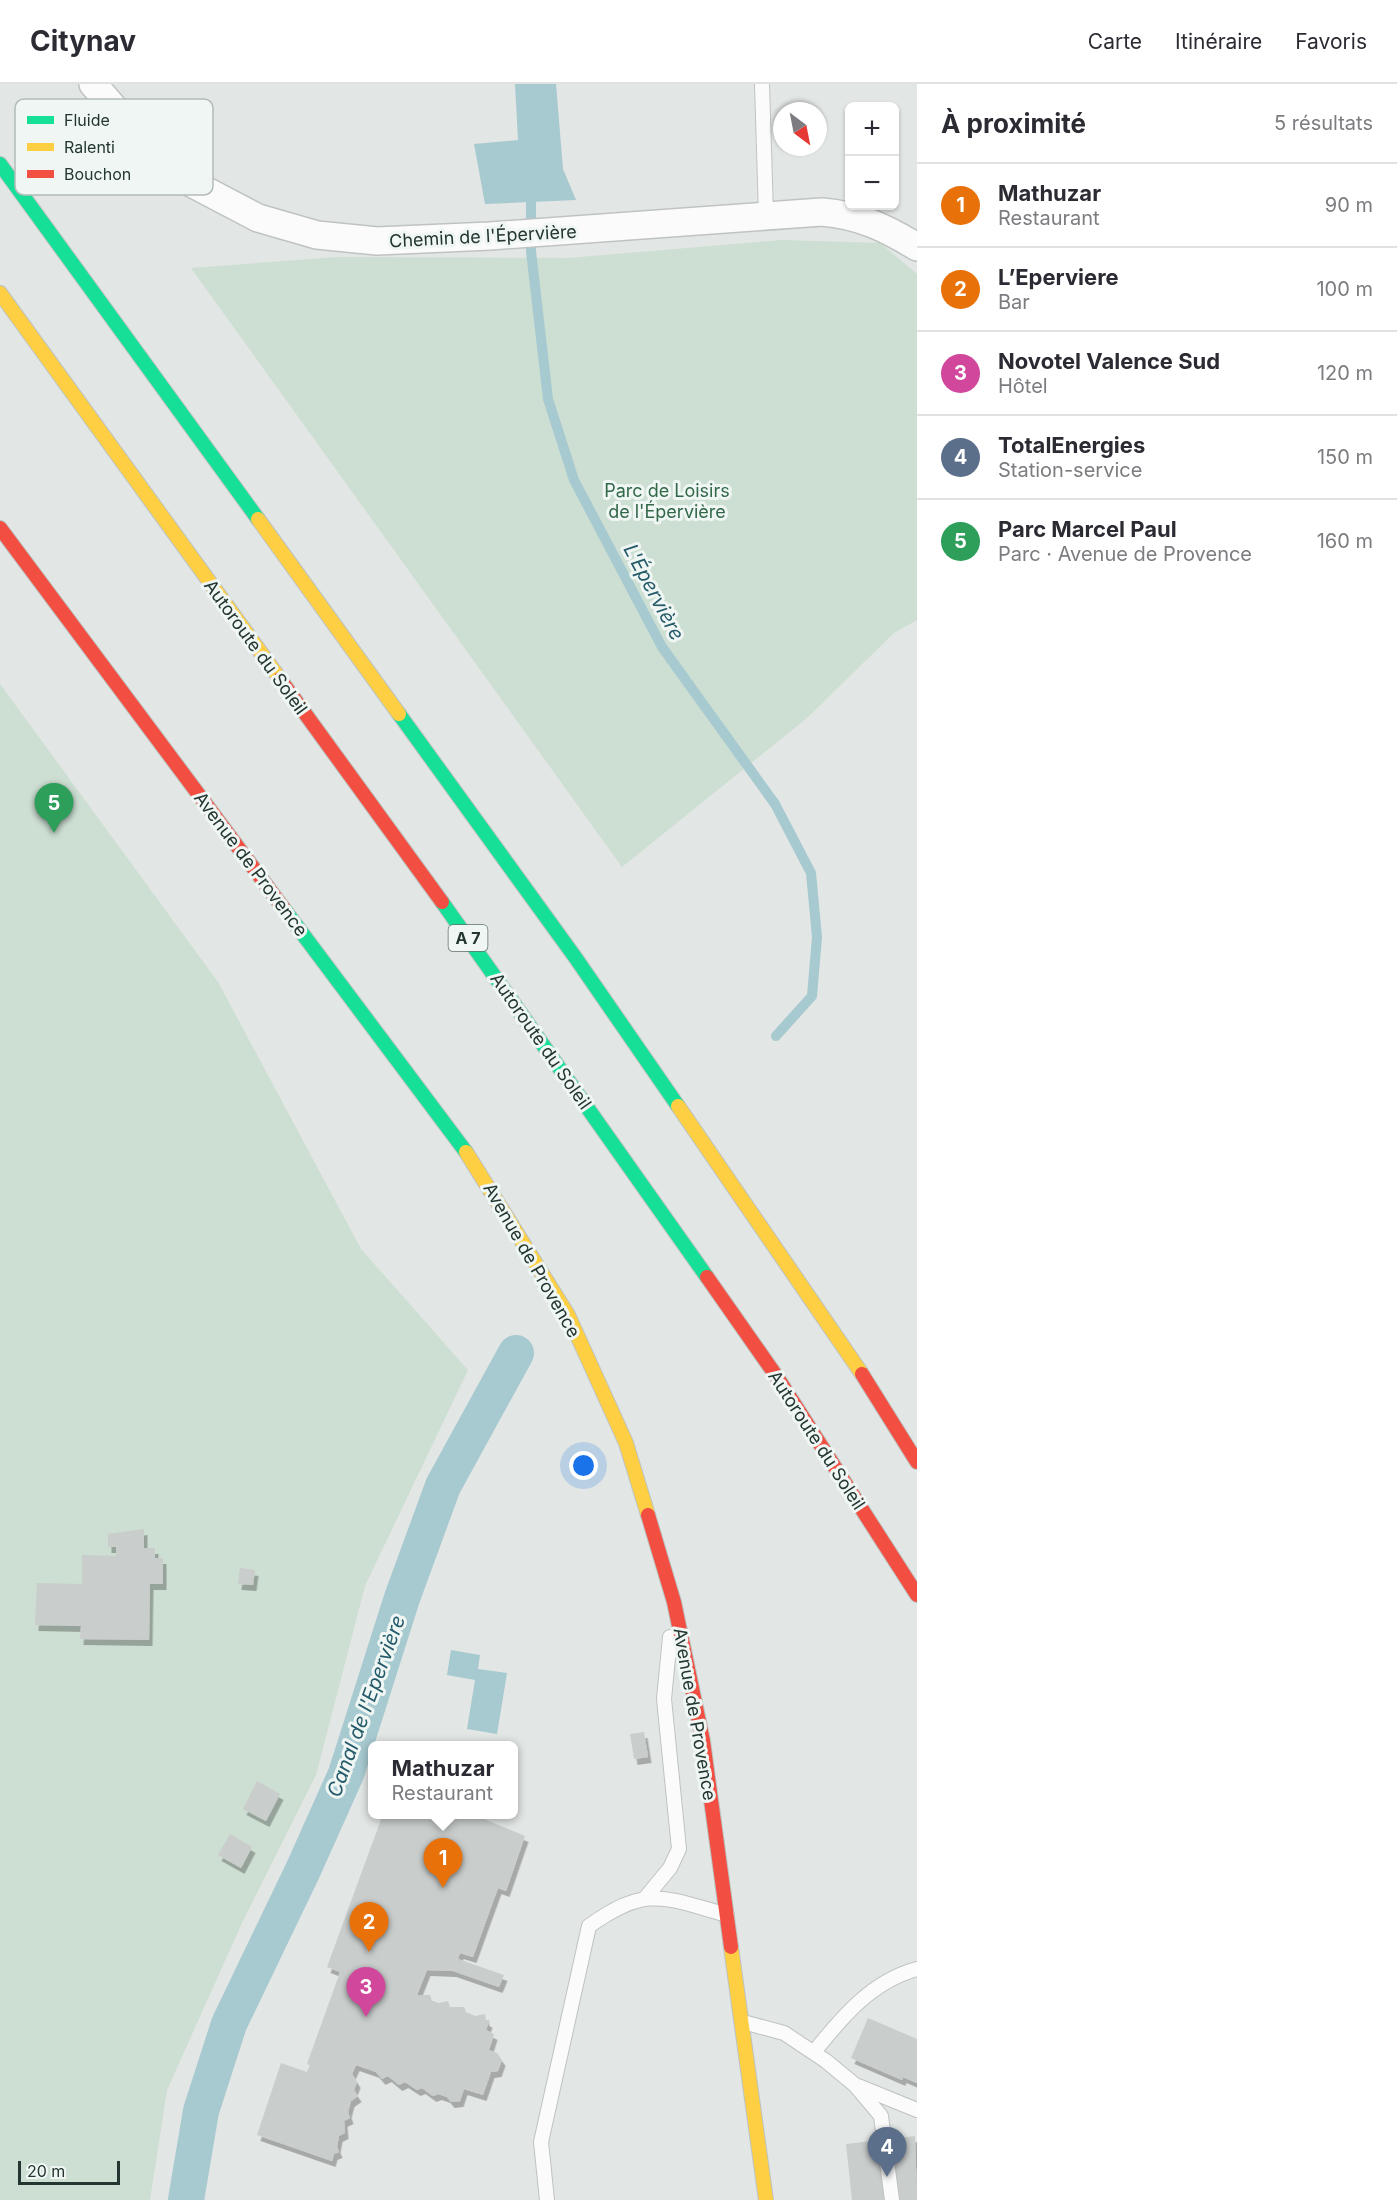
<!DOCTYPE html>
<html lang="fr">
<meta charset="utf-8">
<style>
body{margin:0;font-family:Inter,sans-serif;background:#f7f7f7;color:#2b2b33}
.controls{position:absolute;right:18px;top:18px;display:grid;overflow:hidden;border-radius:9px;box-shadow:0 2px 4px #0004}
.controls button{width:54px;height:54px;display:grid;place-items:center;padding:0;border:0;border-bottom:2px solid #e1e1e2;background:#fff;color:#2b2b33;font:30px sans-serif}
.compass{position:absolute;left:773px;top:18px;width:54px;height:54px;border-radius:50%;background:#fff;box-shadow:0 2px 4px #0004;rotate:148deg}
.scale{position:absolute;left:18px;bottom:15px;width:102px;box-sizing:border-box;padding-left:6px;border:3px solid #233632;border-top:0;font-size:16px;line-height:21px;white-space:nowrap;color:#233632;-webkit-text-stroke:4px #eff6f3;paint-order:stroke}
.you{position:absolute;left:584px;top:1382px;width:21px;height:21px;margin:-15px;border:4px solid #fff;border-radius:50%;background:#1a73e8;box-shadow:0 0 0 9px #1a73e833}
.badge{display:grid;place-items:center;width:39px;height:39px;border-radius:50%;background:#0b8043;color:#fff;font-size:20px;font-weight:700}
.pin{position:absolute;translate:-50% -50px;filter:drop-shadow(0 2px 3px #0008)}
.pin::after{content:'';position:absolute;top:32px;width:21px;height:18px;background:inherit;clip-path:polygon(0 0,100% 0,50% 100%)}
.popup{position:absolute;left:368px;top:1657px;width:150px;height:78px;box-sizing:border-box;display:grid;place-content:center;border-radius:9px;background:#fff;filter:drop-shadow(0 2px 4px #0005);font-size:20px;white-space:nowrap;color:#7c7c81}
.popup b{font-size:22px;color:#2b2b33}
.popup::after{content:'';position:absolute;left:50%;top:100%;margin-left:-12px;border:12px solid transparent;border-top-color:#fff}
.list{margin:0;padding:0;list-style:none}
h2{display:flex;justify-content:space-between;align-items:center;height:78px;margin:0;padding:0 24px;font-size:26px}
h2 small{font-size:20px;font-weight:400;color:#7c7c81}
.list li{display:grid;grid-template-columns:39px 1fr auto;gap:18px;align-items:center;box-sizing:border-box;height:84px;padding:0 24px;border-top:2px solid #e1e1e2}
.list b{display:block;font-size:22px;white-space:nowrap}
.list p{margin:0;font-size:20px;white-space:nowrap;color:#7c7c81}
.list em{font-size:20px;font-style:normal;color:#7c7c81}
.map{position:relative;flex:none;width:917px;height:2116px;overflow:hidden}
header{display:flex;align-items:center;gap:36px;box-sizing:border-box;height:84px;padding:0 30px;background:#fff;border-bottom:2px solid #e1e1e2}
header strong{font-size:28px}
nav{display:flex;gap:33px;margin-inline-start:auto;font-size:21px}
main{display:flex}
aside{flex:1;background:#fff}
.map>svg:first-child{display:block}
</style>
<header>
<strong>Citynav</strong>
<nav><a>Carte</a><a>Itinéraire</a><a>Favoris</a></nav>
</header>
<main>
<div class="map">
<svg width="917" height="2116" viewBox="0 0 917 2116">
<defs>
<filter id="shadow"><feDropShadow dx="3.5" dy="6" stdDeviation="0" flood-color="#0004"/></filter>
</defs>
<rect width="100%" height="100%" fill="#e2e6e4"/>
<!-- green -->
<g fill="#cdded2">
<path d="M 782,156 L 880,159 L 917,190 L 917,536 L 894,549 L 807,634 L 622,783 L 191,184 L 338,173 L 568,174 Z"/>
<path d="M 0,600 L 218,898 L 361,1165 L 468,1286 L 365,1502 L 316,1691 L 242,1839 L 167,2006 L 150,2116 L 0,2116 Z"/>
</g>
<!-- water -->
<g fill="#a7c9d0">
<path d="M 515,0 L 556,0 L 563,85 L 576,116 L 485,120 L 474,60 L 518,56 Z"/>
<path d="M 451,1566 L 480,1571 L 478,1585 L 507,1589 L 497,1650 L 467,1645 L 475,1596 L 447,1591 Z"/>
</g>
<g fill="none" stroke-linecap="round" stroke-linejoin="round">
<!-- stream -->
<path stroke="#a7c9d0" stroke-width="10" d="M 531,106 L 531,167 L 548,315 L 574,396 L 662,563 L 775,720 L 811,789 L 817,853 L 812,912 L 776,952"/>
<!-- canal -->
<path stroke="#a7c9d0" stroke-width="36" d="M 186,2116 L 201,2027 L 229,1940 L 303,1786 L 346,1690 L 402,1514 L 443,1402 L 516,1269"/>
</g>
<!-- building -->
<g fill="#c9cdcc" filter="url(#shadow)">
<path d="M 144,1445 L 144,1464 L 155,1464 L 155,1474 L 163,1474 L 163,1500 L 150,1500 L 149,1556 L 80,1555 L 81,1542 L 35,1541 L 37,1499 L 82,1500 L 82,1471 L 116,1472 L 116,1463 L 108,1463 L 108,1450 Z"/>
<path d="M 240,1484 L 255,1486 L 253,1501 L 238,1500 Z"/>
<path d="M 644,1648 L 648,1673 L 634,1675 L 630,1650 Z"/>
<path d="M 257,1697 L 280,1710 L 266,1737 L 243,1725 Z"/>
<path d="M 383,1730 L 412,1730 L 418,1735 L 419,1730 L 472,1730 L 525,1752 L 506,1807 L 498,1804 L 473,1873 L 460,1869 L 458,1875 L 504,1891 L 499,1903 L 453,1887 L 427,1886 L 417,1911 L 430,1911 L 432,1917 L 439,1919 L 448,1917 L 450,1923 L 464,1923 L 466,1928 L 475,1932 L 485,1930 L 486,1936 L 489,1938 L 486,1946 L 494,1950 L 489,1966 L 497,1969 L 502,1976 L 498,1987 L 491,1988 L 483,2011 L 464,2005 L 460,2017 L 451,2018 L 447,2013 L 438,2010 L 433,2012 L 422,2004 L 417,2006 L 405,1998 L 399,2001 L 388,1992 L 382,1995 L 376,1988 L 356,1981 L 352,1990 L 357,1998 L 354,2006 L 358,2012 L 351,2017 L 348,2028 L 350,2034 L 344,2037 L 345,2049 L 339,2052 L 337,2063 L 339,2068 L 334,2070 L 332,2077 L 257,2051 L 281,1979 L 307,1988 L 310,1981 L 307,1980 L 340,1888 L 327,1883 Z"/>
<path d="M 230,1750 L 252,1763 L 241,1784 L 218,1771 Z"/>
<path d="M 868,1934 L 917,1955 L 917,1999 L 903,1993 L 902,1996 L 851,1974 Z"/>
<path d="M 915,2052 L 917,2116 L 852,2116 L 846,2060 Z"/>
</g>
<g fill="none" stroke-linecap="round" stroke-linejoin="round">
<defs>
<g id="lane">
<path d="M 762,0 L 766,131"/>
<path d="M 646,1813 L 670,1784 L 679,1765 L 664,1615 L 670,1553"/>
<path d="M 743,1938 L 784,1949 L 826,1977 L 855,2001 L 881,2032 L 892,2116"/>
<path d="M 814,1968 C 842,1933 872,1897 917,1885"/>
<path d="M 858,2002 L 917,2026"/>
<path d="M 547,2116 L 541,2058 L 589,1842 C 647,1801 663,1813 727,1831"/>
</g>
<path id="street" d="M 93,0 L 132,45 L 176,91 L 258,134 L 317,151 L 377,157 L 490,152 L 822,128 C 859,131 886,144 917,163"/>
<g id="fast">
<path d="M 0,80 L 258,435"/>
<path d="M 399,630 L 575,873 L 678,1022"/>
<path d="M 442,818 L 707,1193"/>
<path d="M 284,825 L 466,1068"/>
</g>
<g id="slow">
<path d="M 0,209 L 280,595"/>
<path d="M 258,435 L 399,630"/>
<path d="M 678,1022 L 862,1290"/>
<path d="M 466,1068 L 568,1231 L 626,1359 L 648,1431"/>
<path d="M 731,1863 L 766,2116"/>
</g>
<g id="jam">
<path d="M 0,444 L 284,825"/>
<path d="M 280,595 L 442,818"/>
<path d="M 707,1193 L 777,1293 L 917,1511"/>
<path d="M 862,1290 L 917,1378"/>
<path d="M 648,1431 L 674,1518 L 703,1657 L 731,1863"/>
</g>
</defs>
<!-- lane casing -->
<use href="#lane" stroke="#bfc3c1" stroke-width="16"/>
<!-- street casing -->
<use href="#street" stroke="#bfc3c1" stroke-width="30"/>
<!-- fast casing -->
<use href="#fast" stroke="#bcc3c1" stroke-width="16"/>
<!-- slow casing -->
<use href="#slow" stroke="#bcc3c1" stroke-width="16"/>
<!-- jam casing -->
<use href="#jam" stroke="#bcc3c1" stroke-width="16"/>
<!-- lane -->
<use href="#lane" stroke="#fbfbfb" stroke-width="14"/>
<!-- street -->
<use href="#street" stroke="#fbfbfb" stroke-width="27"/>
<!-- fast -->
<use href="#fast" stroke="#16e098" stroke-width="14"/>
<!-- slow -->
<use href="#slow" stroke="#ffcf43" stroke-width="14"/>
<!-- jam -->
<use href="#jam" stroke="#f24e42" stroke-width="14"/>
</g>
<g text-anchor="middle" dominant-baseline="central" stroke-width="6" stroke-linejoin="round" paint-order="stroke">
<!-- shield labels -->
<rect fill="#eff6f3" stroke="#60706c" stroke-width="1.5" x="448.5" y="841" width="39" height="26" rx="4.5"/>
<g font-size="16" font-weight="bold" fill="#233632">
<text x="468" y="854">A 7</text>
</g>
<!-- street labels -->
<g font-size="18" fill="#233632" stroke="#eff6f3">
<text transform="translate(483 152) rotate(-3)">Chemin de l'Épervière</text>
<text transform="translate(256 563) rotate(54)">Autoroute du Soleil</text>
<text transform="translate(251 780) rotate(53)">Avenue de Provence</text>
<text transform="translate(541 957) rotate(55)">Autoroute du Soleil</text>
<text transform="translate(532 1176) rotate(60)">Avenue de Provence</text>
<text transform="translate(817 1356) rotate(57)">Autoroute du Soleil</text>
<text transform="translate(695 1630) rotate(80)">Avenue de Provence</text>
</g>
<!-- park labels -->
<g font-size="18" fill="#326849" stroke="#eff6f3">
<text x="667" y="406">Parc de Loisirs<tspan x="667" dy="21">de l'Épervière</tspan></text>
</g>
<!-- water labels -->
<g font-size="20" font-style="italic" fill="#255b6a" stroke="#eff6f3">
<text transform="translate(654 508) rotate(62)">L'Épervière</text>
<text transform="translate(366 1622) rotate(-70)">Canal de l'Epervière</text>
</g>
</g>
<!-- legend -->
<rect x="15" y="15" width="198" height="96" rx="9" fill="#eff6f3" stroke="#b2bcb9" stroke-width="1.5"/>
<rect x="27" y="32" width="27" height="8" fill="#16e098"/>
<rect x="27" y="59" width="27" height="8" fill="#ffcf43"/>
<rect x="27" y="86" width="27" height="8" fill="#f24e42"/>
<g font-size="16" fill="#233632">
<text x="64" y="42">Fluide</text>
<text x="64" y="69">Ralenti</text>
<text x="64" y="96">Bouchon</text>
</g>
</svg>
<div class="controls">
<button>+</button>
<button>−</button>
</div>
<svg class="compass" viewBox="-18 -18 36 36"><path d="M0-13l5 13h-10z" fill="#e53935"/><path d="M0 13l5-13h-10z" fill="#7c7c81"/></svg>
<div class="scale">20 m</div>
<div class="you"></div>
<div class="pin badge" style="left:443px;top:1804px;background:#e8710a">1</div>
<div class="popup"><b>Mathuzar</b>Restaurant</div>
<div class="pin badge" style="left:369px;top:1868px;background:#e8710a">2</div>
<div class="pin badge" style="left:366px;top:1933px;background:#d1479c">3</div>
<div class="pin badge" style="left:887px;top:2093px;background:#5c6f8a">4</div>
<div class="pin badge" style="left:54px;top:749px;background:#2e9e5b">5</div>
</div>
<aside>
<h2>À proximité<small>5 résultats</small></h2>
<ul class="list">
<li><span class="badge" style="background:#e8710a">1</span><div><b>Mathuzar</b><p>Restaurant</p></div><em>90 m</em></li>
<li><span class="badge" style="background:#e8710a">2</span><div><b>L’Eperviere</b><p>Bar</p></div><em>100 m</em></li>
<li><span class="badge" style="background:#d1479c">3</span><div><b>Novotel Valence Sud</b><p>Hôtel</p></div><em>120 m</em></li>
<li><span class="badge" style="background:#5c6f8a">4</span><div><b>TotalEnergies</b><p>Station-service</p></div><em>150 m</em></li>
<li><span class="badge" style="background:#2e9e5b">5</span><div><b>Parc Marcel Paul</b><p>Parc · Avenue de Provence</p></div><em>160 m</em></li>
</ul>
</aside>
</main>
